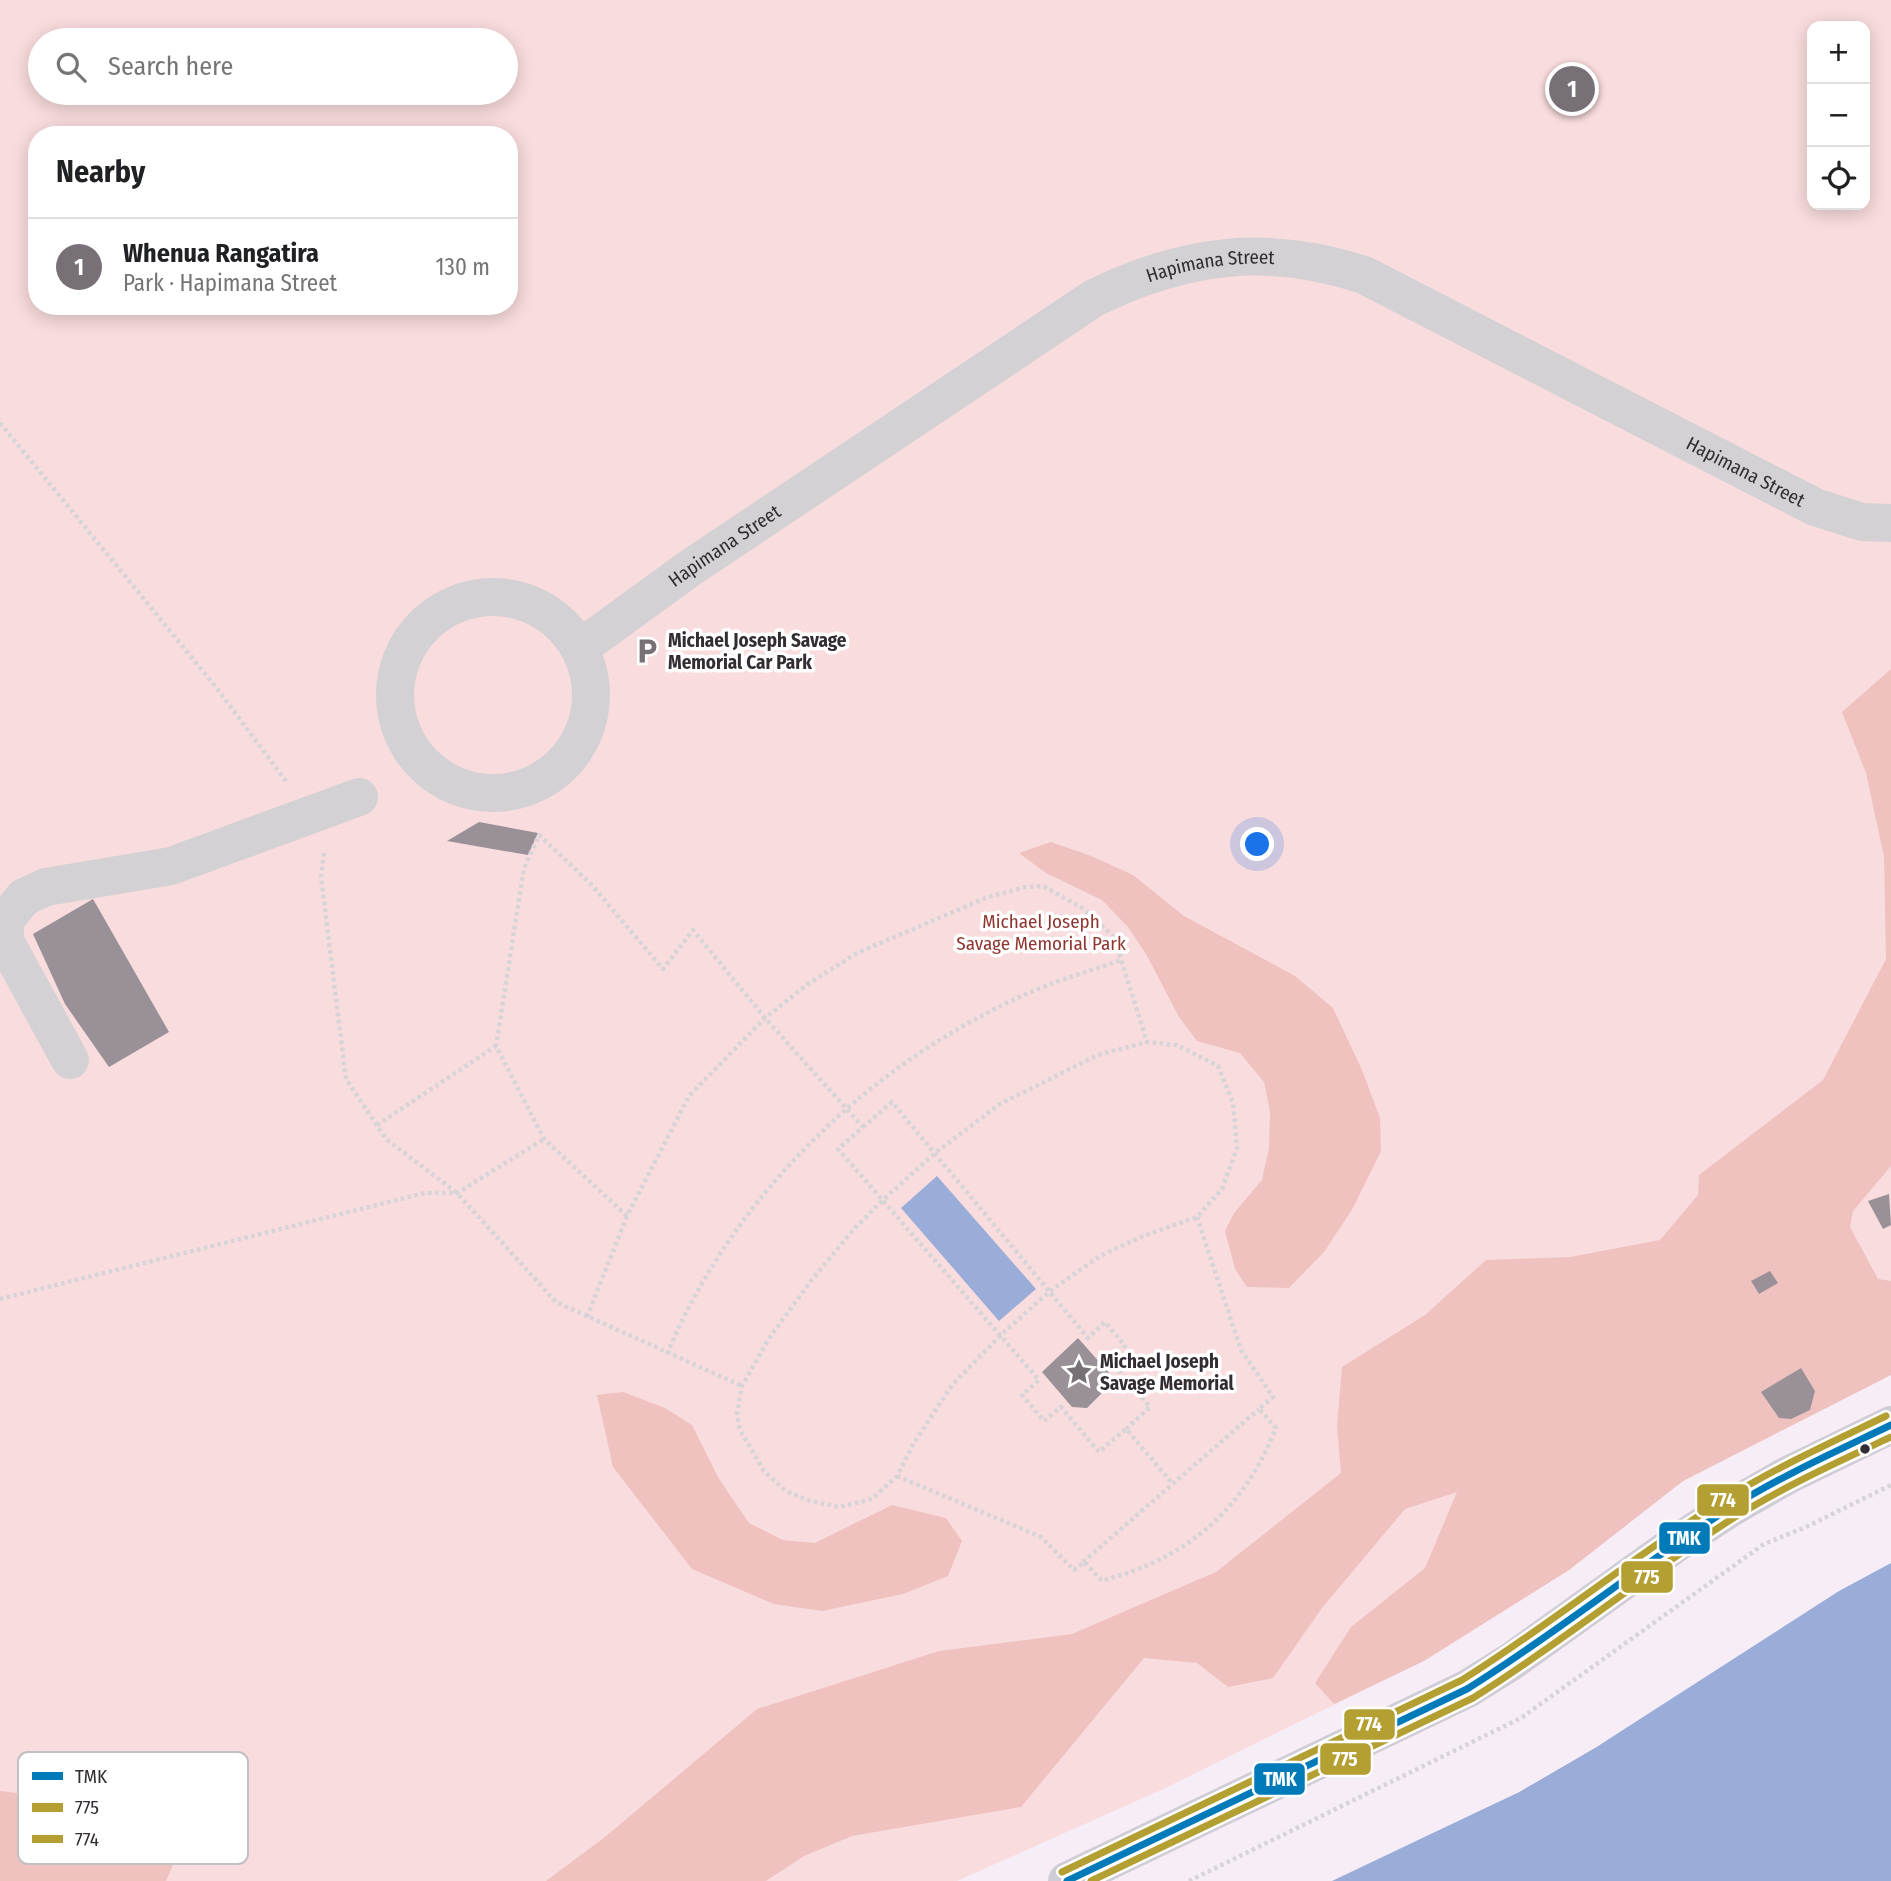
<!DOCTYPE html>
<meta charset="utf-8">
<style>
body{margin:0;font-family:"Fira Sans Condensed",sans-serif;background:#f2f2f2;color:#202124}
.controls{position:absolute;right:21px;top:21px;display:grid;overflow:hidden;border-radius:14px;box-shadow:0 4px 18px #0003}
.controls button{width:63px;height:63px;display:grid;place-items:center;padding:0;border:0;border-bottom:2px solid #e0e0e0;background:#fff;color:#202124;font:35px sans-serif}
.you{position:absolute;left:1258px;top:845px;width:24px;height:24px;margin:-18px;border:5px solid #fff;border-radius:50%;background:#1a73e8;box-shadow:0 0 0 10px #1a73e833}
.badge{display:grid;place-items:center;width:46px;height:46px;border-radius:50%;background:#777077;color:#fff;font-size:23px;font-weight:700}
.pin{position:absolute;translate:-50% -50%;border:4px solid #fff;box-shadow:0 2px 7px #0006}
.list{margin:0;padding:0;list-style:none}
h2{display:flex;justify-content:space-between;align-items:center;height:91px;margin:0;padding:0 28px;font-size:30px}
h2 small{font-size:23px;font-weight:400;color:#757577}
.list li{display:grid;grid-template-columns:46px 1fr auto;gap:21px;align-items:center;box-sizing:border-box;height:98px;padding:0 28px;border-top:2px solid #e0e0e0}
.list b{display:block;font-size:26px;white-space:nowrap}
.list p{margin:0;font-size:23px;white-space:nowrap;color:#757577}
.list em{font-size:23px;font-style:normal;color:#757577}
.icon{flex:none;width:38px;height:38px;fill:none;stroke:currentColor;stroke-width:2;stroke-linecap:round;stroke-linejoin:round}
.map{position:relative;flex:none;width:1891px;height:1881px;overflow:hidden}
.search{position:absolute;background:#fff;box-shadow:0 4px 18px #0003;left:28px;top:28px;width:490px;height:77px;display:flex;align-items:center;gap:18px;box-sizing:border-box;padding:0 24px;border-radius:38px;color:#757577;font-size:26px}
.panel{position:absolute;background:#fff;box-shadow:0 4px 18px #0003;left:28px;top:126px;width:490px;height:189px;border-radius:28px}
.map>svg:first-child{display:block}
</style>
<div class="map">
<svg width="1891" height="1881" viewBox="0 0 1891 1881">
<rect width="100%" height="100%" fill="#f6edf6"/>
<!-- green -->
<path fill="#f9dcdd" fill-rule="evenodd" d="M 0,0 L 1891,0 L 1891,1375 L 1683,1481 L 1569,1570 L 1423,1661 L 1163,1789 L 957,1881 L 0,1881 ZM 1812,26 L 1865,26 L 1865,205 L 1812,205 ZM 40,40 L 506,40 L 506,93 L 40,93 ZM 37,135 L 509,135 L 509,306 L 37,306 Z"/>
<!-- forest -->
<g fill="#efc2c0">
<path d="M 1891,669 L 1891,1166 L 1853,1211 L 1850,1227 L 1878,1279 L 1891,1281 L 1891,1375 L 1683,1481 L 1569,1570 L 1424,1661 L 1334,1704 L 1315,1683 L 1351,1627 L 1425,1568 L 1457,1492 L 1405,1509 L 1322,1608 L 1273,1678 L 1228,1687 L 1197,1663 L 1144,1658 L 1021,1807 L 852,1836 L 804,1856 L 766,1881 L 546,1881 L 605,1837 L 757,1709 L 939,1651 L 1072,1634 L 1216,1572 L 1341,1473 L 1337,1426 L 1342,1367 L 1425,1315 L 1486,1260 L 1570,1257 L 1660,1240 L 1698,1195 L 1699,1175 L 1823,1080 L 1886,959 L 1884,857 L 1866,773 L 1842,712 Z"/>
<path d="M 1051,842 L 1091,856 L 1133,875 L 1184,916 L 1295,976 L 1333,1008 L 1362,1070 L 1380,1118 L 1381,1151 L 1353,1208 L 1324,1252 L 1289,1288 L 1247,1287 L 1235,1269 L 1225,1231 L 1234,1213 L 1262,1180 L 1269,1148 L 1270,1111 L 1264,1082 L 1240,1053 L 1197,1041 L 1179,1017 L 1146,954 L 1128,927 L 1102,900 L 1046,873 L 1019,853 Z"/>
<path d="M 623,1392 L 665,1408 L 692,1425 L 719,1479 L 749,1523 L 783,1540 L 815,1543 L 892,1505 L 946,1518 L 962,1541 L 948,1576 L 903,1594 L 822,1611 L 774,1604 L 692,1569 L 613,1467 L 597,1395 Z"/>
<path d="M 0,1791 L 167,1811 L 178,1853 L 166,1881 L 0,1881 Z"/>
</g>
<!-- water -->
<g fill="#9aadd8">
<path d="M 937,1176 L 1036,1289 L 999,1321 L 901,1208 Z"/>
<path d="M 1891,1537 L 1891,1881 L 1332,1881 L 1519,1792 L 1598,1746 Z"/>
</g>
<!-- pier -->
<path fill="#f6edf6" d="M 1891,1534 L 1891,1563 L 1839,1591 L 1598,1746 L 1519,1792 L 1329,1881 L 1331,1878 L 1517,1789 L 1596,1743 L 1695,1662 L 1815,1574 Z"/>
<!-- building -->
<g fill="#999197">
<path d="M 479,822 L 538,833 L 528,855 L 447,841 Z"/>
<path d="M 93,899 L 169,1032 L 109,1067 L 65,1004 L 33,934 Z"/>
<path d="M 1889,1194 L 1891,1225 L 1883,1229 L 1868,1201 Z"/>
<path d="M 1770,1271 L 1778,1283 L 1759,1294 L 1751,1281 Z"/>
<path d="M 1078,1338 L 1109,1373 L 1107,1388 L 1087,1408 L 1072,1407 L 1042,1372 Z"/>
<path d="M 1801,1368 L 1815,1391 L 1810,1410 L 1791,1419 L 1779,1418 L 1761,1392 Z"/>
</g>
<g fill="none" stroke-linecap="round" stroke-linejoin="round">
<!-- path -->
<g stroke="#d6d4d6" stroke-width="4.5" stroke-dasharray="3.5 3.5" stroke-linecap="butt">
<path d="M 0,423 L 215,686 L 286,781"/>
<path d="M 324,853 L 321,877 L 346,1079 L 386,1139 L 457,1193 L 556,1302 L 742,1386"/>
<path d="M 377,1125 L 496,1046"/>
<path d="M 863,1127 L 892,1102 L 1088,1338 L 1105,1322 L 1125,1346 L 1110,1360 L 1150,1407 L 1126,1429"/>
<path d="M 627,1216 L 544,1139 L 496,1046 L 524,868 L 539,835 L 590,883 L 663,969 L 693,930 L 765,1018 L 863,1127 L 838,1149 L 1039,1380 L 1022,1395 L 1044,1421 L 1061,1407 L 1099,1452 L 1126,1429 L 1173,1484"/>
<path d="M 0,1299 L 425,1193 L 457,1193 L 544,1139"/>
<path d="M 587,1317 L 627,1216 L 689,1096 L 765,1018 L 808,984 L 857,953 L 988,897 L 1026,887 L 1043,886 L 1084,909 L 1114,937 L 1147,1042 L 1177,1045 L 1218,1066 L 1233,1103 L 1237,1148 L 1222,1189 L 1197,1217 L 1143,1236 L 1100,1256 L 1050,1291 L 1001,1335 L 952,1385 L 914,1443 L 897,1476 L 872,1499 L 839,1507 L 810,1501 L 786,1491 L 764,1471 L 740,1430 L 737,1414 L 742,1386 L 768,1340 L 810,1282 L 854,1229 L 883,1200 L 935,1153 L 1000,1104 L 1098,1055 L 1147,1042"/>
<path d="M 667,1354 C 733,1195 873,1060 1031,992 C 1060,979 1091,971 1121,960"/>
<path d="M 897,1476 L 1041,1537 L 1074,1570 L 1084,1562 L 1102,1581 C 1117,1576 1133,1572 1148,1565 C 1210,1538 1251,1491 1276,1428 L 1259,1409 L 1273,1397 L 1241,1350 L 1197,1217"/>
<path d="M 1083,1562 L 1259,1409"/>
<path d="M 1189,1881 L 1521,1718 L 1764,1544 L 1806,1527 L 1891,1485"/>
</g>
<!-- minor -->
<g stroke="#d4d1d4" stroke-width="38">
<circle cx="493" cy="695" r="98"/>
<path id="s1" d="M 580,648 L 690,568 L 1094,298 C 1184,254 1268,243 1364,275 L 1815,507 L 1862,522 L 1891,523"/>
<path d="M 70,1060 L 5,941 L 5,920 L 24,897 L 46,887 L 171,866 L 359,797"/>
</g>
<!-- major -->
<path stroke="#d0ccd6" stroke-width="38" d="M 1067,1881 L 1467,1689 L 1512,1661 L 1675,1544 L 1732,1507 L 1788,1475 L 1891,1425"/>
<defs>
<path id="bus-1" d="M 1067,1881 L 1467,1689 C 1557,1633 1640,1565 1730,1508 C 1781,1476 1837,1451 1891,1425"/>
<path id="bus-2" d="M 1091,1881 L 1473,1698 C 1563,1642 1645,1574 1735,1517 C 1785,1486 1838,1462 1891,1437"/>
<path id="bus-3" d="M 1062,1872 L 1462,1680 C 1553,1623 1635,1555 1725,1499 C 1777,1467 1832,1442 1886,1416"/>
</defs>
<!-- bus-1 casing -->
<use href="#bus-1" stroke="#fff" stroke-width="12"/>
<!-- bus-2 casing -->
<use href="#bus-2" stroke="#fff" stroke-width="12"/>
<!-- bus-3 casing -->
<use href="#bus-3" stroke="#fff" stroke-width="12"/>
<!-- bus-1 -->
<use href="#bus-1" stroke="#007ab8" stroke-width="7"/>
<!-- bus-2 -->
<use href="#bus-2" stroke="#b49f32" stroke-width="7"/>
<!-- bus-3 -->
<use href="#bus-3" stroke="#b49f32" stroke-width="7"/>
</g>
<!-- icons -->
<defs>
<symbol id="parking-bare" viewBox="-9 -9 18 18"><path d="M-3.5-5.5H1a3.5 3.5 0 0 1 0 7H-1V5.5H-3.5ZM-1-3.4V-.6H.8a1.4 1.4 0 0 0 0-2.8Z" fill="#777077" stroke="#fff" stroke-width="2.5" paint-order="stroke"/></symbol>
<symbol id="sight-bare" viewBox="-9 -9 18 18"><path d="M0-6L1.8-2.2L6-1.7L2.9 1.2L3.7 5.4L0 3.3L-3.7 5.4L-2.9 1.2L-6-1.7L-1.8-2.2Z" fill="#777077" stroke="#fff" stroke-width="2.5" paint-order="stroke"/></symbol>
</defs>
<g fill-rule="evenodd">
<use href="#parking-bare" x="628" y="632" width="38" height="38"/>
<use href="#sight-bare" x="1060" y="1353" width="38" height="38"/>
</g>
<!-- markers -->
<circle fill="#332d33" stroke="#fff" stroke-width="2.5" cx="1865" cy="1449" r="6"/>
<g text-anchor="middle" dominant-baseline="central" stroke-width="7" stroke-linejoin="round" paint-order="stroke">
<!-- street labels -->
<g font-size="19" fill="#332d33" stroke="#fff">
<text stroke="none"><textPath href="#s1" startOffset="744">Hapimana Street</textPath></text>
<text stroke="none"><textPath href="#s1" startOffset="1330">Hapimana Street</textPath></text>
<text stroke="none"><textPath href="#s1" startOffset="177">Hapimana Street</textPath></text>
</g>
<!-- poi labels -->
<g font-size="19" font-weight="bold" fill="#332d33" stroke="#fff" text-anchor="start">
<text x="668" y="640">Michael Joseph Savage<tspan x="668" dy="22">Memorial Car Park</tspan></text>
<text x="1100" y="1361">Michael Joseph<tspan x="1100" dy="22">Savage Memorial</tspan></text>
</g>
<!-- park labels -->
<g font-size="19" fill="#8f3630" stroke="#fff">
<text x="1041" y="921">Michael Joseph<tspan x="1041" dy="22">Savage Memorial Park</tspan></text>
</g>
</g>
<!-- legend -->
<rect x="18" y="1752" width="230" height="112" rx="10" fill="#fff" stroke="#c2c0c2" stroke-width="2"/>
<rect x="32" y="1772" width="31" height="8" fill="#007ab8"/>
<rect x="32" y="1803" width="31" height="9" fill="#b49f32"/>
<rect x="32" y="1835" width="31" height="8" fill="#b49f32"/>
<g font-size="19" fill="#332d33">
<text x="75" y="1783">TMK</text>
<text x="75" y="1814">775</text>
<text x="75" y="1846">774</text>
</g>
<g stroke="#fff" stroke-width="2.5">
<rect x="1696" y="1483" width="54" height="34" rx="7" fill="#b49f32"/>
<rect x="1658" y="1521" width="53" height="34" rx="7" fill="#007ab8"/>
<rect x="1620" y="1560" width="54" height="34" rx="7" fill="#b49f32"/>
<rect x="1343" y="1708" width="53" height="33" rx="7" fill="#b49f32"/>
<rect x="1319" y="1742" width="53" height="34" rx="7" fill="#b49f32"/>
<rect x="1253" y="1762" width="53" height="34" rx="7" fill="#007ab8"/>
</g>
<g font-size="19" text-anchor="middle" font-weight="bold" fill="#fff">
<text x="1723" y="1507">774</text>
<text x="1684" y="1545">TMK</text>
<text x="1647" y="1584">775</text>
<text x="1369" y="1731">774</text>
<text x="1345" y="1766">775</text>
<text x="1280" y="1786">TMK</text>
</g>
</svg>
<div class="controls">
<button>+</button>
<button>−</button>
<button><svg class="icon" aria-label="locate" viewBox="0 0 24 24"><circle cx="12" cy="12" r="6"/><path d="M12 2v4M12 18v4M2 12h4M18 12h4"/></svg></button>
</div>
<div class="you"></div>
<div class="pin badge" style="left:1572px;top:89px">1</div>
<div class="search"><svg class="icon" aria-label="search" viewBox="0 0 24 24"><circle cx="10" cy="10" r="6"/><path d="M15 15l6 6"/></svg>Search here</div>
<section class="panel">
<h2>Nearby<small></small></h2>
<ul class="list">
<li><span class="badge">1</span><div><b>Whenua Rangatira</b><p>Park · Hapimana Street</p></div><em>130 m</em></li>
</ul>
</section>
</div>
